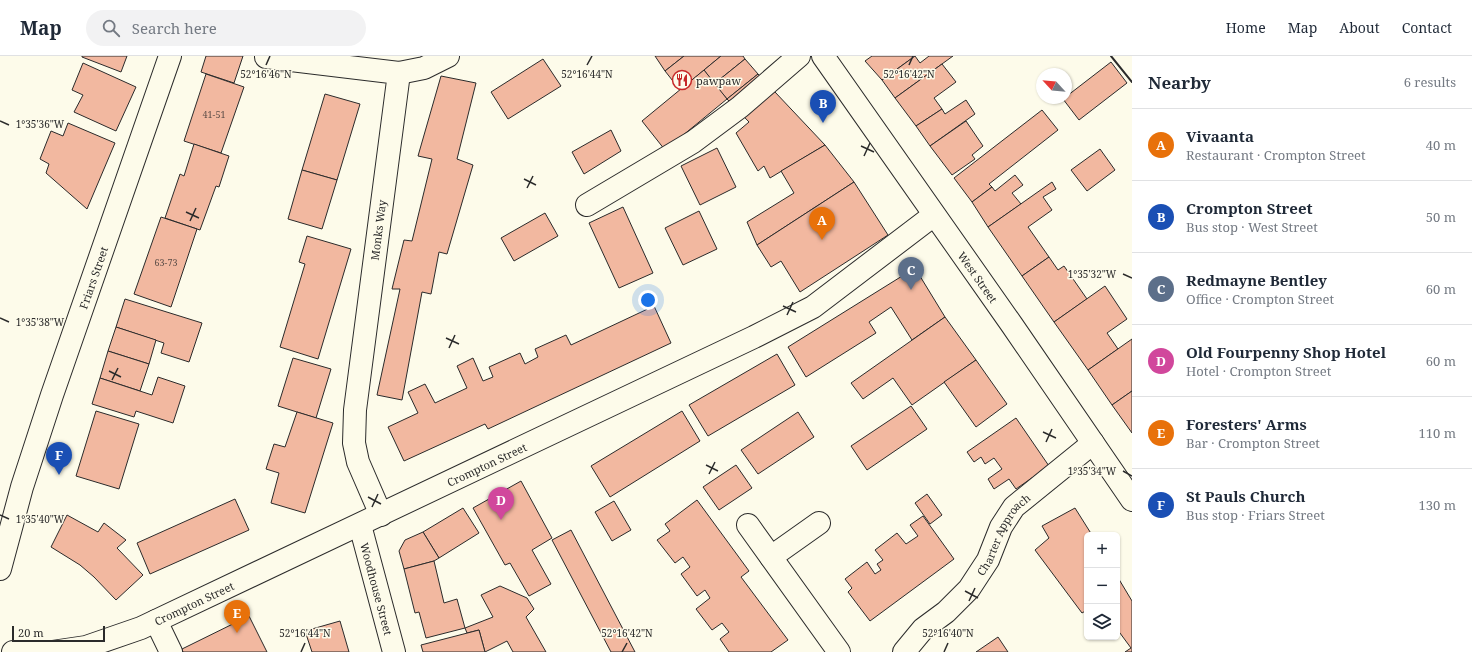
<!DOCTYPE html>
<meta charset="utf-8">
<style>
body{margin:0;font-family:"Noto Serif",serif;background:#f2f2f3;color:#1f2937}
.controls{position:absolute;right:12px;bottom:12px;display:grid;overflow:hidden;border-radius:6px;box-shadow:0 1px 3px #0004}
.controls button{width:36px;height:36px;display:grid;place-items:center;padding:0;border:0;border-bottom:1px solid #e0e1e3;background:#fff;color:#1f2937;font:20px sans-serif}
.compass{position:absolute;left:1036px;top:12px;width:36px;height:36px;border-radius:50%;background:#fff;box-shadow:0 1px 3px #0004;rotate:296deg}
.scale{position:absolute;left:12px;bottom:10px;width:93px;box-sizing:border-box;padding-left:4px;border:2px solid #2b2b2b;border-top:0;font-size:11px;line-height:14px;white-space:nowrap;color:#2b2b2b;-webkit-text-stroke:3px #fdfbea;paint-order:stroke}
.you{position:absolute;left:648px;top:244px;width:14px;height:14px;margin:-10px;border:3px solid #fff;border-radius:50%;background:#1a73e8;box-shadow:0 0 0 6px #1a73e833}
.badge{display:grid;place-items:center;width:26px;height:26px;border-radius:50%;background:#0b8043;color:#fff;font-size:13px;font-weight:700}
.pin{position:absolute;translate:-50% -33px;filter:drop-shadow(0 1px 2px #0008)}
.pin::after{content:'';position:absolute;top:21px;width:14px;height:12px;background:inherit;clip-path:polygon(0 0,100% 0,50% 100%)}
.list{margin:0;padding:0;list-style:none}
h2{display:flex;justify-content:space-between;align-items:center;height:52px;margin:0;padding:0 16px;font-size:17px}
h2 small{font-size:13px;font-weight:400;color:#747a83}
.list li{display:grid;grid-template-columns:26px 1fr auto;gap:12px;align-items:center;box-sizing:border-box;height:72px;padding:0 16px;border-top:1px solid #e0e1e3}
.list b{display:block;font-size:15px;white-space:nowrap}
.list p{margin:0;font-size:13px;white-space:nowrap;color:#747a83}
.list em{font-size:13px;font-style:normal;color:#747a83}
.icon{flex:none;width:22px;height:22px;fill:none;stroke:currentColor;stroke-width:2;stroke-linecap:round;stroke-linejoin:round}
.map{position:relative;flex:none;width:1132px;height:596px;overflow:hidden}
header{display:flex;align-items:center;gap:24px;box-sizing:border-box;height:56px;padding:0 20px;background:#fff;border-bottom:1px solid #e0e1e3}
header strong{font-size:19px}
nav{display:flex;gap:22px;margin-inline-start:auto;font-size:14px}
.search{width:280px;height:36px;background:#f2f2f3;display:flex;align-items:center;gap:10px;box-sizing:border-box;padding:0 14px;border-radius:22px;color:#747a83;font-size:15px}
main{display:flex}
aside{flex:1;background:#fff}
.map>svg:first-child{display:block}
</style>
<header>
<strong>Map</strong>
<div class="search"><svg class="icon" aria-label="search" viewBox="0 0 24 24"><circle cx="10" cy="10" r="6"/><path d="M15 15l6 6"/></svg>Search here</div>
<nav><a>Home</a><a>Map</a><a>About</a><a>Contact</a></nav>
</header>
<main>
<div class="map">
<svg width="1132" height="596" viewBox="0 0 1132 596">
<rect width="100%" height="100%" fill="#fdfbea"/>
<!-- building -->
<g fill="#f2b8a0" stroke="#2b2b2b">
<path d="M 82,0 L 127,0 L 121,16 L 82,1 Z"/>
<path d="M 206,0 L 243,0 L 234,27 L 201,16 Z"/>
<path d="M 655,0 L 684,0 L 665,15 Z"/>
<path d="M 684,0 L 721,0 L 680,34 L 665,15 Z"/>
<path d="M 721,0 L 743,0 L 745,3 L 714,28 L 704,14 Z"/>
<path d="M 872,0 L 915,0 L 882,24 L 865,5 Z"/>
<path d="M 915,0 L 920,7 L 929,0 L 953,0 L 895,42 L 882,24 Z"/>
<path d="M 543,3 L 561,30 L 508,63 L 491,36 Z"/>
<path d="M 745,3 L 758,18 L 727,43 L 714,28 Z"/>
<path d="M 1111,6 L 1127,27 L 1079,64 L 1063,43 Z"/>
<path d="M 83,7 L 136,31 L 116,75 L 74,56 L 83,39 L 72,34 Z"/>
<path d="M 942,8 L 956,26 L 934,42 L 942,53 L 916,70 L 895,42 Z"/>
<path d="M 704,14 L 727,43 L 665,94 L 642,65 Z"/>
<path d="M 206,18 L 244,31 L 221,97 L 184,85 Z"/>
<path d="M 758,18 L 825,89 L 770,122 L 764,110 L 758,115 L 736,77 L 749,66 L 727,43 Z"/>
<path d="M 441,20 L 476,27 L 457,103 L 473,109 L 447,198 L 439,196 L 431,238 L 422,236 L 402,344 L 377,339 L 400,233 L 392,233 L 404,184 L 412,185 L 432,103 L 418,100 Z"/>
<path d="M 325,38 L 360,48 L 337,124 L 302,114 Z"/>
<path d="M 966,44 L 975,58 L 930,90 L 916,70 L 942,53 L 945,58 Z"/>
<path d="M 1042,54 L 1058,74 L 989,128 L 992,131 L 972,146 L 954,122 Z"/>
<path d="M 966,65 L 983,90 L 972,99 L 975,103 L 952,119 L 930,90 Z"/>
<path d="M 68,67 L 115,87 L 87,153 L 46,117 L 49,108 L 40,103 L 51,75 L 63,80 Z"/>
<path d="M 611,74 L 621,95 L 584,118 L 572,96 Z"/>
<path d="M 194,88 L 229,100 L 219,131 L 216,130 L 200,174 L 165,162 L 180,118 L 184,120 Z"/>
<path d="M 825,89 L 854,126 L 757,189 L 747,166 L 794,137 L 781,115 Z"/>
<path d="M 717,92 L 736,131 L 700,149 L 681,110 Z"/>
<path d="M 1100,93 L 1115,114 L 1087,135 L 1071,114 Z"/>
<path d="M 302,114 L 337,124 L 322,173 L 288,163 Z"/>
<path d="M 1015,119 L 1023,129 L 1012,137 L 1021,148 L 988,171 L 972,146 L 992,131 L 995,135 Z"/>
<path d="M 854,126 L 888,179 L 800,236 L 781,205 L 771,211 L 757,189 Z"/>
<path d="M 1052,126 L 1056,133 L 1043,141 L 1052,154 L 1028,171 L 1049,201 L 1022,220 L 988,171 Z"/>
<path d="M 623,151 L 653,217 L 619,232 L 589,167 Z"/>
<path d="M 699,155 L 717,193 L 683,209 L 665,172 Z"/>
<path d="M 545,157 L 558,180 L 514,205 L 501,182 Z"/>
<path d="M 161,161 L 197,173 L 171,251 L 134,238 Z"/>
<path d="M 307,180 L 351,193 L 318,303 L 280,291 L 305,208 L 299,206 Z"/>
<path d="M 1049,201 L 1058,214 L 1064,210 L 1087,243 L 1054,266 L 1022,220 Z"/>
<path d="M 915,212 L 945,261 L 912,284 L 891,251 L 869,266 L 876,277 L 806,321 L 788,291 Z"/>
<path d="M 1105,230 L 1127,263 L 1107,277 L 1118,293 L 1088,314 L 1054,266 Z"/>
<path d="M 125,243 L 202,267 L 189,306 L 161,297 L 164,287 L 116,271 Z"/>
<path d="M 654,250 L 671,287 L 488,373 L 485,368 L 404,405 L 388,371 L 418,357 L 408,336 L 425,328 L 435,347 L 467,332 L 457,310 L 473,302 L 483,325 L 493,321 L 489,311 L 520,297 L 525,308 L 538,301 L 535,293 L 566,279 L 571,289 Z"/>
<path d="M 945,261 L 976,304 L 912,349 L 893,322 L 863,343 L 851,327 Z"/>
<path d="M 116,271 L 156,284 L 149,308 L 108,295 Z"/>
<path d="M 1132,283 L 1132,335 L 1112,349 L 1088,314 Z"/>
<path d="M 108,295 L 149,308 L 140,335 L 100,322 Z"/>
<path d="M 777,298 L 795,329 L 708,380 L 689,349 Z"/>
<path d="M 293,302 L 331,313 L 316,362 L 278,350 Z"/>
<path d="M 976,304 L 1007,348 L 976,371 L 944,326 Z"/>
<path d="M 158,321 L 185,330 L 173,367 L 136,355 L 134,361 L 92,348 L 100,322 L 152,339 Z"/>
<path d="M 1132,335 L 1132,377 L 1112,349 Z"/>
<path d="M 911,350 L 927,373 L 867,414 L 851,390 Z"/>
<path d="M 96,355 L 139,368 L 119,433 L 76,420 Z"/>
<path d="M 682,355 L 700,385 L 610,441 L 591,410 Z"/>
<path d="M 297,356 L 333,367 L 305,457 L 271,447 L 279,417 L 266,413 L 274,388 L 285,391 Z"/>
<path d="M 798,356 L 814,381 L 758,418 L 741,394 Z"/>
<path d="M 1016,362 L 1049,410 L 1016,433 L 1009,423 L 994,433 L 988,423 L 1002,413 L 994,402 L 985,408 L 981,401 L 974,406 L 967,396 Z"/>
<path d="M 736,409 L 752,432 L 719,454 L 703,431 Z"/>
<path d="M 521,425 L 552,482 L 532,494 L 551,528 L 529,540 L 510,507 L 505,509 L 473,452 Z"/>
<path d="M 927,438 L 942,459 L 930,468 L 915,447 Z"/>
<path d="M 235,443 L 249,474 L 150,518 L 137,487 Z"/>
<path d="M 697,444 L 749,515 L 741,521 L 788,584 L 771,596 L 729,596 L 720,583 L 729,576 L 722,567 L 712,574 L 696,553 L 710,542 L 705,534 L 697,540 L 681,518 L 690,511 L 683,501 L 675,507 L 657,484 L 670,475 L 665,468 Z"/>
<path d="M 614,445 L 631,474 L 612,485 L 595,456 Z"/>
<path d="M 463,452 L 479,477 L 439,502 L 423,476 Z"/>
<path d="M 1075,452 L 1092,479 L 1087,479 L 1087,554 L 1082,557 L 1035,494 L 1049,482 L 1042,470 Z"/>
<path d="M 67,459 L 98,476 L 104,467 L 126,484 L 117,492 L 143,519 L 116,544 L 94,521 L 80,509 L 51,491 Z"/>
<path d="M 923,460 L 954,503 L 870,565 L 848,536 L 852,532 L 845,523 L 867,506 L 875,518 L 881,514 L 877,508 L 883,504 L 875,494 L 897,477 L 906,488 L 918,480 L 910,469 Z"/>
<path d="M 571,474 L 635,596 L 611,596 L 552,484 Z"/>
<path d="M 423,476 L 439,502 L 434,505 L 404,513 L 399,495 L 405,484 Z"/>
<path d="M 434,505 L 444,547 L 457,543 L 465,572 L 426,582 L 419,556 L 415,557 L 404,513 Z"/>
<path d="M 1117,520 L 1132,545 L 1132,596 L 1125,596 L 1131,592 L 1117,573 Z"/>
<path d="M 500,530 L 527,542 L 534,553 L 526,561 L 546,596 L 513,596 L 507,585 L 485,596 L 479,574 L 467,577 L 465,572 L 493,561 L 481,539 Z"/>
<path d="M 249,560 L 267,596 L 183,596 L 182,593 Z"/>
<path d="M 340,565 L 349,596 L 312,596 L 305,575 Z"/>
<path d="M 479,574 L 485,596 L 423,596 L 421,589 Z"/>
<path d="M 998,581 L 1008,596 L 976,596 Z"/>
</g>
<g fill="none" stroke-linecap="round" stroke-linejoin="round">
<defs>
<g id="minor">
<path d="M 266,1 L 399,17 L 355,354 L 354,387 L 358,406 L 381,459"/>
<path d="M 399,17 L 424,12 L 448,0"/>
<path d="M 587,149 L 693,86 L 740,51 L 799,0"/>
<path id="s1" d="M 360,469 L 394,596"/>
<path d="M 748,469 L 839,596"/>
<path d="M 771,501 L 819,467"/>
<path d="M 156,565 L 171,596"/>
<path id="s2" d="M 13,596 L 52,596 L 86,591 L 141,572 L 754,281 L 813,251 L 934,159"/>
<path id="s3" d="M 904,596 L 923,573 L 946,556 L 969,533 L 988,504 L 1001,471 L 1014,451 L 1093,387"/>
</g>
<g id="major">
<path id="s4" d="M 823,0 L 1012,269 L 1132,444"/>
<path id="s5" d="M 0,513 L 22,431 L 52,339 L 170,0"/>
</g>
</defs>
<!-- minor casing -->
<use href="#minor" stroke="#2b2b2b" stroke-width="24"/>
<!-- major casing -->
<use href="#major" stroke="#2b2b2b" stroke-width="24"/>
<!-- minor -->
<use href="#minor" stroke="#fdfbea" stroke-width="22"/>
<!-- major -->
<use href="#major" stroke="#fdfbea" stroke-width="22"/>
<!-- wall -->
<path stroke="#2b2b2b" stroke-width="2" d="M 1111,0 L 1132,26"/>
</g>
<!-- ticks -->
<path fill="none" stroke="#2b2b2b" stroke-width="1.5" d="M 266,9 L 270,0M 587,9 L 592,0M 909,9 L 913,0M 0,65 L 9,69M 861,90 L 874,96M 864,100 L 870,87M 524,123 L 536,129M 527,132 L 533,120M 186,156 L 199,162M 190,165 L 196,152M 1123,218 L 1132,222M 783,250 L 796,256M 787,259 L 793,246M 0,262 L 9,266M 446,282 L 459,288M 449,292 L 455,279M 109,315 L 121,321M 112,324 L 118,312M 1043,376 L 1056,382M 1046,386 L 1052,373M 706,409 L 718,415M 1123,415 L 1132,420M 709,418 L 715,406M 368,441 L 381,448M 372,451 L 378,438M 0,459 L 9,463M 965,535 L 978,542M 969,545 L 975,532M 301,596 L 305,587M 622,596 L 627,587M 944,596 L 948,587"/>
<!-- icons -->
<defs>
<symbol id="restaurant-ring" viewBox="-11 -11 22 22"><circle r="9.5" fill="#fdfbea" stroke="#c62828" stroke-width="1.5"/><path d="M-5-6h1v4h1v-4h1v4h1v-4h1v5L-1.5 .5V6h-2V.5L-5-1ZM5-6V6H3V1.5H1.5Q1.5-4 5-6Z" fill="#c62828"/></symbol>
</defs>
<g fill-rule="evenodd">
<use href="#restaurant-ring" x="671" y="13" width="22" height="22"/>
</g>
<g text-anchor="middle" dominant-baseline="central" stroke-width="3" stroke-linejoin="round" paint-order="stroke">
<!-- number labels -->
<g font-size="9" fill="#5d4e48">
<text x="214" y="58">41-51</text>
<text x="166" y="206">63-73</text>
</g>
<!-- poi labels -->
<g font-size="11" fill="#2b2b2b" stroke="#fdfbea" text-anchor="start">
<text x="696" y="24">pawpaw</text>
</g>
<!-- street labels -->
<g font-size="11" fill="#2b2b2b" stroke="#fdfbea">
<text transform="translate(378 174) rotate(-83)">Monks Way</text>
<text stroke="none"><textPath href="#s5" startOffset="306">Friars Street</textPath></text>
<text stroke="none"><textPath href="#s4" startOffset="270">West Street</textPath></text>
<text stroke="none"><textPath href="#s2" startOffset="514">Crompton Street</textPath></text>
<text stroke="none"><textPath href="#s3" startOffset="156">Charter Approach</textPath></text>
<text stroke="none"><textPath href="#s1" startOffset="66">Woodhouse Street</textPath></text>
<text stroke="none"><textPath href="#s2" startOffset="190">Crompton Street</textPath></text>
</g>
</g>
<g font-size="10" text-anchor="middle" fill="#2b2b2b" stroke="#fdfbea" stroke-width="3" stroke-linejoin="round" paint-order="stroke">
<text x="266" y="22">52°16'46"N</text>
<text x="587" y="22">52°16'44"N</text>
<text x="909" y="22">52°16'42"N</text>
<text x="40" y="72">1°35'36"W</text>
<text x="1092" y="222">1°35'32"W</text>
<text x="40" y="270">1°35'38"W</text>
<text x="1092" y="419">1°35'34"W</text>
<text x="40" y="467">1°35'40"W</text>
<text x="305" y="581">52°16'44"N</text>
<text x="627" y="581">52°16'42"N</text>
<text x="948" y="581">52°16'40"N</text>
</g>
</svg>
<div class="controls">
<button>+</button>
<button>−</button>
<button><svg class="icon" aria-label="layers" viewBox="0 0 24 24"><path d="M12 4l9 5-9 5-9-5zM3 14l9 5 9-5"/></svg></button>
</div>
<svg class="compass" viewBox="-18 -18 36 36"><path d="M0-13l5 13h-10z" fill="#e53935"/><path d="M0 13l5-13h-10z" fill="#747a83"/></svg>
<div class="scale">20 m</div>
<div class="you"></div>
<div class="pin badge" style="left:822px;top:184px;background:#e8710a">A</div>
<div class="pin badge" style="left:823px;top:67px;background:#1a4fb4">B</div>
<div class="pin badge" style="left:911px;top:234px;background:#5c6f8a">C</div>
<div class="pin badge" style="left:501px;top:464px;background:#d1479c">D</div>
<div class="pin badge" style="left:237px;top:577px;background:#e8710a">E</div>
<div class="pin badge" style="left:59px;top:419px;background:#1a4fb4">F</div>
</div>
<aside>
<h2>Nearby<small>6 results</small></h2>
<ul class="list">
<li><span class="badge" style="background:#e8710a">A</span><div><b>Vivaanta</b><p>Restaurant · Crompton Street</p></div><em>40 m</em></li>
<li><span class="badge" style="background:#1a4fb4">B</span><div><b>Crompton Street</b><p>Bus stop · West Street</p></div><em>50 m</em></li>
<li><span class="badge" style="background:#5c6f8a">C</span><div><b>Redmayne Bentley</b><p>Office · Crompton Street</p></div><em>60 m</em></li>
<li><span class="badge" style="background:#d1479c">D</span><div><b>Old Fourpenny Shop Hotel</b><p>Hotel · Crompton Street</p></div><em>60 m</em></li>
<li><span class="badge" style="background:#e8710a">E</span><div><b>Foresters' Arms</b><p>Bar · Crompton Street</p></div><em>110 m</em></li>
<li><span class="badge" style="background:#1a4fb4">F</span><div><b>St Pauls Church</b><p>Bus stop · Friars Street</p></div><em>130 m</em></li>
</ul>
</aside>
</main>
